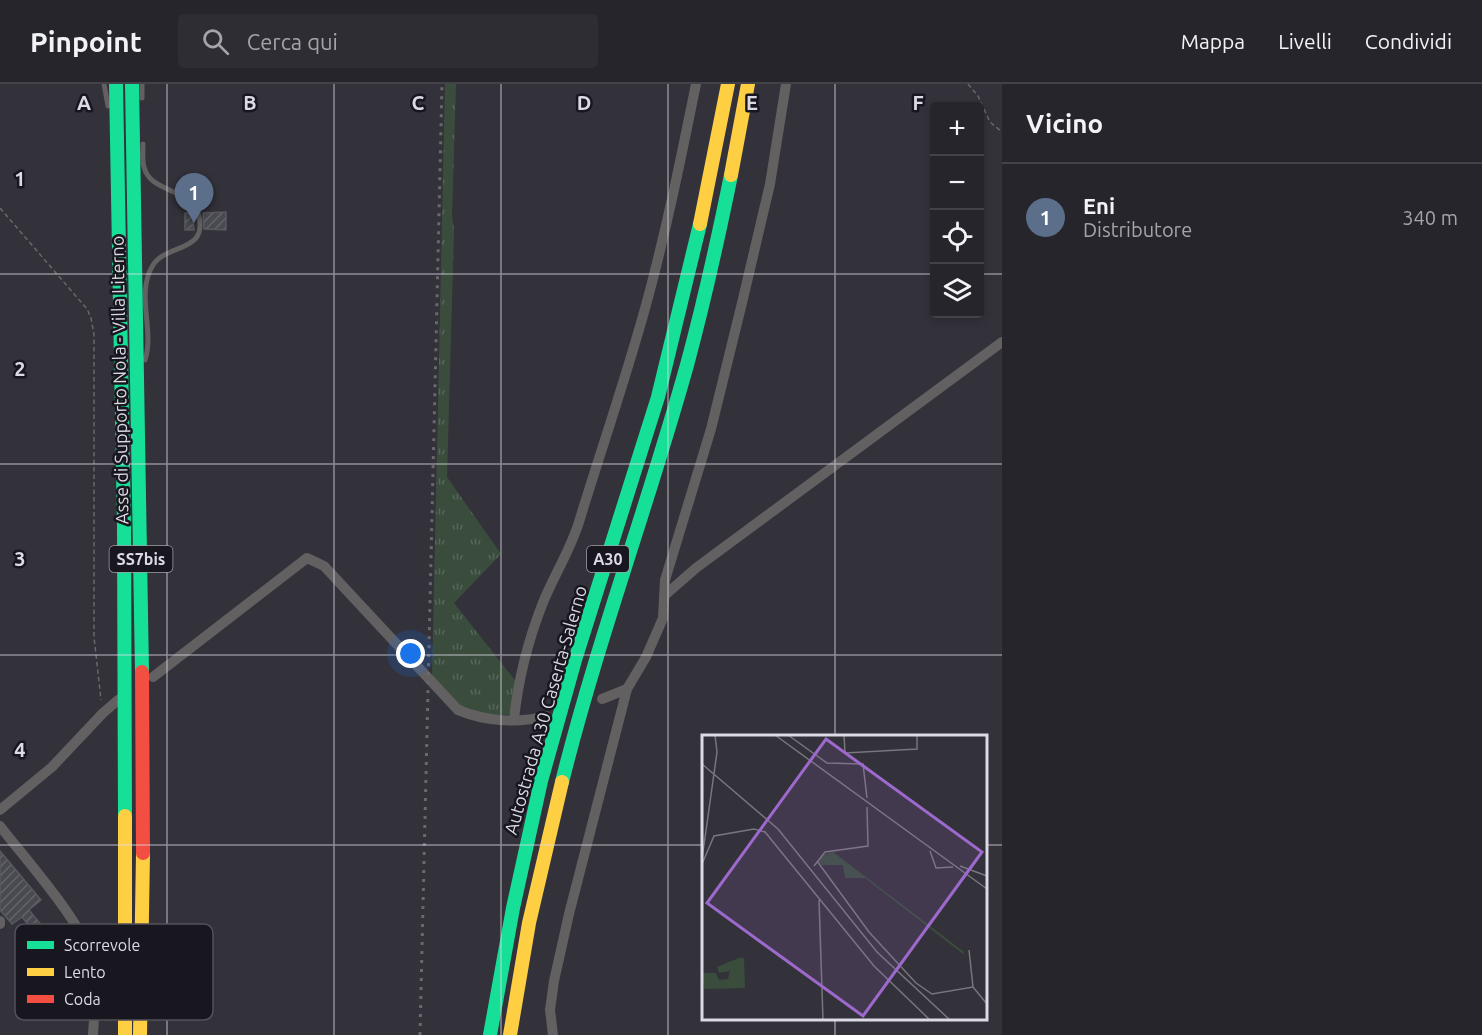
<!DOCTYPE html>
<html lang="it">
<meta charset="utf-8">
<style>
body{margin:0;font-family:Ubuntu,sans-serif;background:#2e2d34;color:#f1f3f6}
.controls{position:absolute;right:18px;top:18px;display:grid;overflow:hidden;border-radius:6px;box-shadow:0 3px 9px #0003}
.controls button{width:54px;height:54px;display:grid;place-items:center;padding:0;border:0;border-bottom:2px solid #424248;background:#26252c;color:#f1f3f6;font:30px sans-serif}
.you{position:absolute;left:411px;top:570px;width:21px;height:21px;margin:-15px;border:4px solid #fff;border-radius:50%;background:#1a73e8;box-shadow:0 0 0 9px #1a73e833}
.badge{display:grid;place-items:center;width:39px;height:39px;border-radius:50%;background:#d93025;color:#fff;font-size:20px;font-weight:700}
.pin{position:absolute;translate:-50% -50px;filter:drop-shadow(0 2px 3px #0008)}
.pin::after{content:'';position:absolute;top:32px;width:21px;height:18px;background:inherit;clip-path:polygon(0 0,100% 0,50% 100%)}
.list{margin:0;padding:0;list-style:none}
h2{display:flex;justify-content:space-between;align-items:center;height:78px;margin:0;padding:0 24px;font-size:26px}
h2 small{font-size:20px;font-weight:400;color:#a4a5a9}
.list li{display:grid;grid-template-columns:39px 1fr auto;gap:18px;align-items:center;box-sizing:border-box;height:108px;padding:0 24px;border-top:2px solid #424248}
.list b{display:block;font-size:22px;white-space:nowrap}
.list p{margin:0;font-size:20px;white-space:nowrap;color:#a4a5a9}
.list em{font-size:20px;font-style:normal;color:#a4a5a9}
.icon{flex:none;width:33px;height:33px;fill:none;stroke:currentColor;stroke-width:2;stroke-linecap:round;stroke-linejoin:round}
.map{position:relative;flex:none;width:1002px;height:951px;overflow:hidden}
header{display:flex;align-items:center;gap:36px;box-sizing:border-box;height:84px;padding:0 30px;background:#26252c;border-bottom:2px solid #424248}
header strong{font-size:28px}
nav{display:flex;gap:33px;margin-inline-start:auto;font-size:21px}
.search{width:420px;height:54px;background:#2e2d34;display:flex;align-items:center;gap:15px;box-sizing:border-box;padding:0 21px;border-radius:6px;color:#a4a5a9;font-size:22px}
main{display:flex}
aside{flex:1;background:#26252c}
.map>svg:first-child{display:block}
</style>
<header>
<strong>Pinpoint</strong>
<div class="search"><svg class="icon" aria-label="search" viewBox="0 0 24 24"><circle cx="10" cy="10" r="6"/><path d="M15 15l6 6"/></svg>Cerca qui</div>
<nav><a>Mappa</a><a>Livelli</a><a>Condividi</a></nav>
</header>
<main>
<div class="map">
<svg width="1002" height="951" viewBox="0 0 1002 951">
<defs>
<pattern id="grass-tufts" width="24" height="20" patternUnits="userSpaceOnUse" patternTransform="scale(1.5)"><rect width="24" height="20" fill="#3a4d3d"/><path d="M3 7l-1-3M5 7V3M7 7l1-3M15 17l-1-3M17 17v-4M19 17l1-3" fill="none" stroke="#566659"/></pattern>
<pattern id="building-hatch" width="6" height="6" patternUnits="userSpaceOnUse" patternTransform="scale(1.5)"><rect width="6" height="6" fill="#494951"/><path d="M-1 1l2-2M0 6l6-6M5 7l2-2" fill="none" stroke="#63636a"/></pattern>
</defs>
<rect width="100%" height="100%" fill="#33313a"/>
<!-- grass -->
<path fill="url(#grass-tufts)" d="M 445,0 L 456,0 L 452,132 L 454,146 L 447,393 L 501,470 L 454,519 L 518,600 L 510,630 L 498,633 L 459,624 L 432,593 Z"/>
<!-- building -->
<g fill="url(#building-hatch)" stroke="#585860" stroke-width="1.5">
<path d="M 226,128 L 226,146 L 204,145 L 203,129 Z"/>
<path d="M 185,129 L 192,129 L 194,146 L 185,146 Z"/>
<path d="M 0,767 L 41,816 L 29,826 L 43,843 L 35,849 L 22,833 L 12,840 L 0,826 Z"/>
</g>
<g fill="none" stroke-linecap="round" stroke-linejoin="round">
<!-- path -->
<g stroke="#69676a" stroke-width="1.5" stroke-dasharray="4.5 3" stroke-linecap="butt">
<path d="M 968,0 L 978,12 L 990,38 L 1002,48"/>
<path d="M 0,124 L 87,225 L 91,234 L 94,251 L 94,553 L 101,616"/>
</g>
<!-- lane -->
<g stroke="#636061" stroke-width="5">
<path d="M 104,0 L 108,22"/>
<path d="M 142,14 L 142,0"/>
<path d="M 143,60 C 143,67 142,76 144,83 C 150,109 190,104 198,129 C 210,169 167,159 153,181 C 135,210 155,246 145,276"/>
</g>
<!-- street -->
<g stroke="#636061" stroke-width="10">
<path d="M 664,512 L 696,484 L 1002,258"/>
<path d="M 153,593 L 307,474 L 324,482 L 458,626 C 485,637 517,640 546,632"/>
<path d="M 602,615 L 627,605"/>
<path d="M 514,635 C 518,598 528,557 542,521 C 553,493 570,467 579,438 C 601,366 626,294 646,221 C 666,148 681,74 696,0"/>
<path d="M 0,726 L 52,683 L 103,629 L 118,616"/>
<path d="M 0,742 C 26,776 87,843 94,882 C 98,904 94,929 93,951"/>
<path d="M 0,837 L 0,840"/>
<path d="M 553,951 L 550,926 L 554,897 L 569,830 L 627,605 L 646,573 L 663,534 L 665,496 L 711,345 L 742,219 L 770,100 L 786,0"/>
</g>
<!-- fast -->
<g stroke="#16e098" stroke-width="14">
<path d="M 116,0 L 124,442 L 125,732"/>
<path d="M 132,0 L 142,588"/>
<path d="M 562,698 C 597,558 648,421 687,281 C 704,218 718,155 731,91"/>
<path d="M 490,951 L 513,824 L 541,697 L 575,576 L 658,313 L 700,140"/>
</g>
<!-- slow -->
<g stroke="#ffcf43" stroke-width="14">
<path d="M 731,91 L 748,0"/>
<path d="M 700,140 L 728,0"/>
<path d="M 125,732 L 125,951"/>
<path d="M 140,951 L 143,769"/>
<path d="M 510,951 L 529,839 L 562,698"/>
</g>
<!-- jam -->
<path stroke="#f24e42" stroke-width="14" d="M 142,588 L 143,769"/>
<!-- rail -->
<path stroke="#6b686d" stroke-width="3" stroke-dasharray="3 6" stroke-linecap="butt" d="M 420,951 L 442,0"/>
</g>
<!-- grid -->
<path fill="none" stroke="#dcdae5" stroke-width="1.5" stroke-opacity="0.55" d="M 167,0 L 167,951M 334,0 L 334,951M 501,0 L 501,951M 668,0 L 668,951M 835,0 L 835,652M 0,190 L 934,190M 980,190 L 1002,190M 0,380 L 1002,380M 0,571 L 1002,571M 0,761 L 704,761M 986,761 L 1002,761M 835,934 L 835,951"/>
<g text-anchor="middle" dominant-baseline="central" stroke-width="5" stroke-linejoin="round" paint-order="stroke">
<!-- shield labels -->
<g fill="#18161e" stroke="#a19fa9" stroke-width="1.5">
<rect x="109.5" y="462" width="63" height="26" rx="4.5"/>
<rect x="587" y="462" width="42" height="26" rx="4.5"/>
</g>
<g font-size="16" font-weight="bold" fill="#dcdae5">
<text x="141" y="475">SS7bis</text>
<text x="608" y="475">A30</text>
</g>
<!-- street labels -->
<g font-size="18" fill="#dcdae5" stroke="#18161e">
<text transform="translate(119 296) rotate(-91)">Asse di Supporto Nola - Villa Literno</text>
<text transform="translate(545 626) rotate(-74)">Autostrada A30 Caserta-Salerno</text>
</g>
</g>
<!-- overview -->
<g transform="translate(702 651)">
<rect width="285" height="285" fill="#33313a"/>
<path d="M 131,117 L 262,217 L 261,219 L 163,143 L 143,143 L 141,130 L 120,130 L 116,126 L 120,120 ZM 37,223 L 42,223 L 43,253 L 2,254 L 0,238 L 14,238 L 17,245 L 26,244 L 28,236 L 17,238 L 15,232 Z" fill="#3a4d3d"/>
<path fill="none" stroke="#77757e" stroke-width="1.5" d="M 73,0 L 285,154M 86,0 L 125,28 L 161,29 L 165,63M 142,0 L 143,18 L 215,14 L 215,0M 0,29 L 76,94 L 175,217 L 248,285M 228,116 L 234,133 L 251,132M 0,124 L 15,17 L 13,0M 115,126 L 167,197 L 214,248 L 230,259 L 271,252 L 285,269M 0,129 L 12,101 L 52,94 L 63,97 L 172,231 L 228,285M 112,131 L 123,117 L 166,111 L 165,72M 258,131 L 285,141M 117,165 L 121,285M 267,215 L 271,252"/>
<path fill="#9d69cc" fill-opacity="0.15" stroke="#9d69cc" stroke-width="3" d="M 124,4 L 280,117 L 161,281 L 5,168 Z"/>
<rect width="285" height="285" fill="none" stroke="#dcdae5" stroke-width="3"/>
</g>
<!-- legend -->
<rect x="15" y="840" width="198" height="96" rx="9" fill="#18161e" stroke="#53515a" stroke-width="1.5"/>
<rect x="27" y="857" width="27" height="8" fill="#16e098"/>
<rect x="27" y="884" width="27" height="8" fill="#ffcf43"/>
<rect x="27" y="911" width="27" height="8" fill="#f24e42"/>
<g font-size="16" fill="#dcdae5">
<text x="64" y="867">Scorrevole</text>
<text x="64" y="894">Lento</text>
<text x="64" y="921">Coda</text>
</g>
<g font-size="20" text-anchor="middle" font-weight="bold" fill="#dcdae5" stroke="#18161e" stroke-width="5" stroke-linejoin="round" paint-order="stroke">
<text x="84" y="26">A</text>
<text x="250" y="26">B</text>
<text x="418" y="26">C</text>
<text x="584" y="26">D</text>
<text x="752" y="26">E</text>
<text x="918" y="26">F</text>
<text x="20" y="102">1</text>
<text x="20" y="292">2</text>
<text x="20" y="482">3</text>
<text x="20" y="673">4</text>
</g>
</svg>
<div class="controls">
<button>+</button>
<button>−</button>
<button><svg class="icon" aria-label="locate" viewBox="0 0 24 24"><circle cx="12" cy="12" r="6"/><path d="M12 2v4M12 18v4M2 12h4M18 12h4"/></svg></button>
<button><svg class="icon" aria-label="layers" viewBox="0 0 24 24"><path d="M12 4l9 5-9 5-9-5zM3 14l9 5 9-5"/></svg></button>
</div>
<div class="you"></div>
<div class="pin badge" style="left:194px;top:139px;background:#5c6f8a">1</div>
</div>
<aside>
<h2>Vicino<small></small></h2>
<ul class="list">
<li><span class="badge" style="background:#5c6f8a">1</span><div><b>Eni</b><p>Distributore</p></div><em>340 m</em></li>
</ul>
</aside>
</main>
